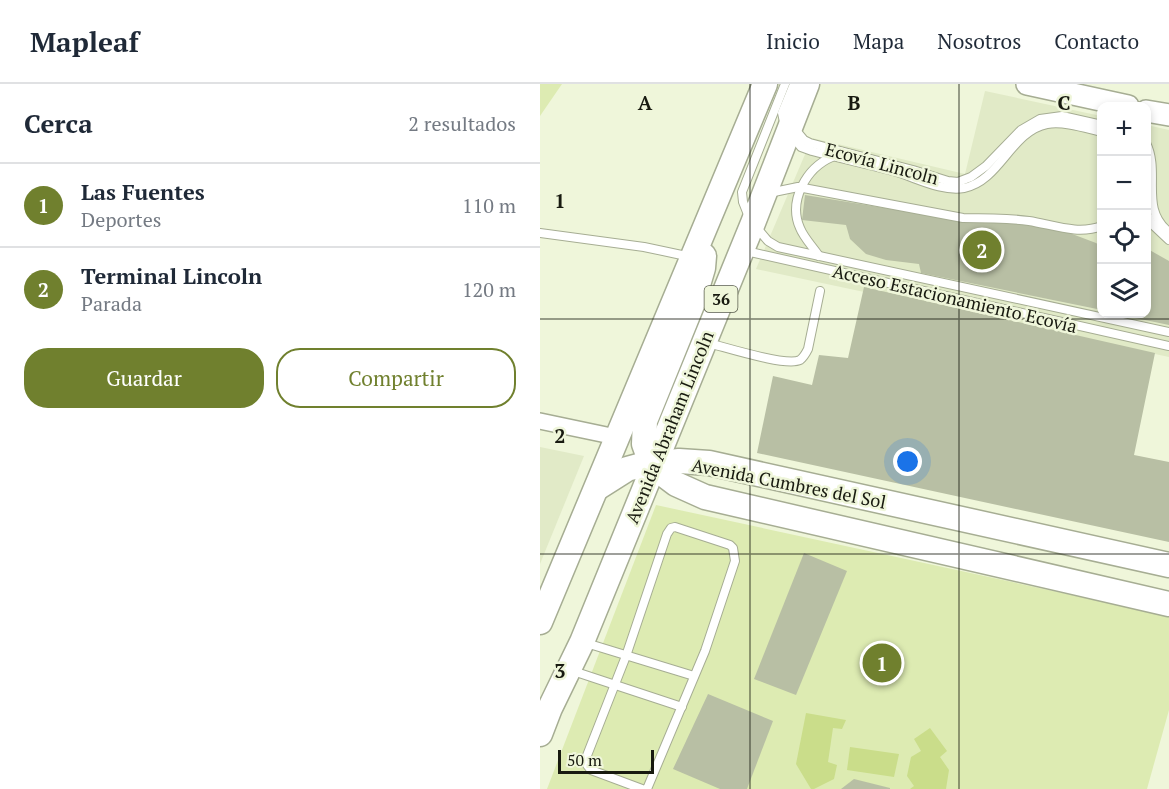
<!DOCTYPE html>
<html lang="es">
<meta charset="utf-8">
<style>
body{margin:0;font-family:"PT Serif",serif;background:#f2f2f3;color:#1f2937}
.controls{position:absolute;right:18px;top:18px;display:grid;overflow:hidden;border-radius:12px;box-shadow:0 3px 9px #0003}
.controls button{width:54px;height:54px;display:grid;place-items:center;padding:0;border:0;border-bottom:2px solid #e0e1e3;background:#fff;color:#1f2937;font:30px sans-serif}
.scale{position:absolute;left:18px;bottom:15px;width:96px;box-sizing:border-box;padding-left:6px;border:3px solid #181a10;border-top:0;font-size:16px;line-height:21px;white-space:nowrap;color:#181a10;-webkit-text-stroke:4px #eff6da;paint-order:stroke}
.you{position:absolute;left:368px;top:378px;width:21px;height:21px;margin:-15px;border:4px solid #fff;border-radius:50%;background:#1a73e8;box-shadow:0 0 0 9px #1a73e833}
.badge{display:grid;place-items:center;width:39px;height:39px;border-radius:50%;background:#70802e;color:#fff;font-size:20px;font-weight:700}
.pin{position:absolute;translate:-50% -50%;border:3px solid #fff;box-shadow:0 2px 6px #0006}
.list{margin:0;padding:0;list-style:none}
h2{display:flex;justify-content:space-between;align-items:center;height:78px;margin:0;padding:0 24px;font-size:26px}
h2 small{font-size:20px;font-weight:400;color:#747a83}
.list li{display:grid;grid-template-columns:39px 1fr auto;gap:18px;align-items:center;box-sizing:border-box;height:84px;padding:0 24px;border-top:2px solid #e0e1e3}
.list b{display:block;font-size:22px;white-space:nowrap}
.list p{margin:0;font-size:20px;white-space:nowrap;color:#747a83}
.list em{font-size:20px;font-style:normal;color:#747a83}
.actions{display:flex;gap:12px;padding:18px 24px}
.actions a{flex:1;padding:14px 0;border:2px solid #70802e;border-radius:24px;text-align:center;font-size:21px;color:#70802e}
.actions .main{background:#70802e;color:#fff}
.icon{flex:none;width:33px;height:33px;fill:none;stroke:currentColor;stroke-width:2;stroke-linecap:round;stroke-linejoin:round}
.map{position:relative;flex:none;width:629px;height:705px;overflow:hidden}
header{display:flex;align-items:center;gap:36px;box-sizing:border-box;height:84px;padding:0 30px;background:#fff;border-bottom:2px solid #e0e1e3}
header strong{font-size:28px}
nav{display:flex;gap:33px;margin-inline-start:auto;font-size:21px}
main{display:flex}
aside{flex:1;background:#fff}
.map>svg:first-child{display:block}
</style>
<header>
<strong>Mapleaf</strong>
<nav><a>Inicio</a><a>Mapa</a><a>Nosotros</a><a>Contacto</a></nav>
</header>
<main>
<aside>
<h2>Cerca<small>2 resultados</small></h2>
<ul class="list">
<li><span class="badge">1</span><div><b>Las Fuentes</b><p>Deportes</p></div><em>110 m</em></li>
<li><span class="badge">2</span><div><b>Terminal Lincoln</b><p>Parada</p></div><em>120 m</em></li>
</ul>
<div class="actions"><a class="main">Guardar</a><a>Compartir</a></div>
</aside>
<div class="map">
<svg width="629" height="705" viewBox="0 0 629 705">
<rect width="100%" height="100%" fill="#eff6da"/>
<!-- built -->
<g fill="#e1eac7">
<path d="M 445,7 L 561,32 L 562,230 L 606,230 L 607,41 L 629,46 L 629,273 L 216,185 L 272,54 L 425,90 Z"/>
<path d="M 0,363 L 44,372 L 0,480 Z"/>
</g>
<!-- green -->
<g fill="#ddebb2">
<path d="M 0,0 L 22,0 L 0,32 Z"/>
<path d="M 116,421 L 629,532 L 629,626 L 607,705 L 7,705 Z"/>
</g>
<!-- water -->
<g fill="#cadd8a">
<path d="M 266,629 L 306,636 L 302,645 L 293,644 L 288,678 L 297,681 L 294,695 L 274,705 L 271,705 L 256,680 Z"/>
<path d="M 390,644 L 407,667 L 400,673 L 409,686 L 406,705 L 370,705 L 374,702 L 367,692 L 371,673 L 381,667 L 374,655 Z"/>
<path d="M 310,663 L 359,670 L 354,693 L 307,686 Z"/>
</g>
<!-- building -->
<g fill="#b8bfa4">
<path d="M 265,111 L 437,139 L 478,139 L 519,145 L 556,159 L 562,163 L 562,226 L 381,189 L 379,180 L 346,176 L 326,170 L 310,155 L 306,141 L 262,136 Z"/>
<path d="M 606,164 L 629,177 L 629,241 L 581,231 L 606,230 Z"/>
<path d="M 324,203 L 615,269 L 594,371 L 629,378 L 629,458 L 217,369 L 233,292 L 272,301 L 279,271 L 308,274 Z"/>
<path d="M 264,469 L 307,487 L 256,611 L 214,595 Z"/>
<path d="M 168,610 L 233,637 L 207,705 L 180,705 L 133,685 Z"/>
<path d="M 314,695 L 350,704 L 350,705 L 301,705 Z"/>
</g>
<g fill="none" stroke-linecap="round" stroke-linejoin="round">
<defs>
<g id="lane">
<path d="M 244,38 L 242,29 L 254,0"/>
<path d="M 254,44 L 264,56 L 270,59 L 373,86 L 408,97 L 418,98 L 431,93 L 446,82 L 481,46 L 500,35 L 522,32 L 562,41"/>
<path d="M 251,51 L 261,63 L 272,67 C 299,74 326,80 353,87 C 375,93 401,108 424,104 C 460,97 471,47 507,40 C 524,37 545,44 562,48"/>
<path d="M 606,59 C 621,89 599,125 629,148"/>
<path d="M 606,82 L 606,85"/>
<path d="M 229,109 L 258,103 L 423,134 C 445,134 467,134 489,137 C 514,141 537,151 562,142"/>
<path d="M 606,128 L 612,140 L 629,156"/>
<path d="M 209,133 L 203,118 L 202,108 L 245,0"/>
<path d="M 216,143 L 228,157 L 238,163 L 629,248"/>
<path d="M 0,149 L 104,163 L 151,173"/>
<path d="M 206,167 L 629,262"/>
<path d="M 279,172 C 273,163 264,154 260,144 C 248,117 266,84 292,73"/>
<path d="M 168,259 C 185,263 246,283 260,276 C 264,273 266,269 268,265 L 280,207"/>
<path d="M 46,559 L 154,592"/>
<path d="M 33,587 L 142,623"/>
<path d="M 102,705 L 51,686 L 47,681 L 46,674 L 86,572 L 127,450 L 131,444 L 135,443 L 190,461 L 193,464 L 195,477 L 165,567 L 107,705"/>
</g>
<path id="street" d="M 0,337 L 76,353"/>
<g id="secondary">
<path d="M 487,0 L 588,22"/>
<path d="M 606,27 L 629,31"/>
</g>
<g id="primary">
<path d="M 112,382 L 136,400 L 165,413 L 629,520"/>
<path d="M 112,382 L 104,360 L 105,337 L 152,221 L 163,184 L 164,172"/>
<path d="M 57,404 L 87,385 L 98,382 L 139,377 L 169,379 L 629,481"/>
<path d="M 0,538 L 225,0"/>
<path d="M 0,650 L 10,624 L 42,558 L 213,139 L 267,0"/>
</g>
</defs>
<!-- lane casing -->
<use href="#lane" stroke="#a6ad93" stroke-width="10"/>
<!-- street casing -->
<use href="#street" stroke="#a6ad93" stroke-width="18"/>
<!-- secondary casing -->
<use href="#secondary" stroke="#a6ad93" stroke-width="24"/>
<!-- primary casing -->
<use href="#primary" stroke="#a6ad93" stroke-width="27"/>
<!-- lane -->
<use href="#lane" stroke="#fff" stroke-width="8"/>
<!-- street -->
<use href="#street" stroke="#fff" stroke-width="15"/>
<!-- secondary -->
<use href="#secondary" stroke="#fff" stroke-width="21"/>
<!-- primary -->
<use href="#primary" stroke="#fff" stroke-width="24"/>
</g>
<!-- grid -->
<path fill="none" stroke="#181a10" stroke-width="1.5" stroke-opacity="0.55" d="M 210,0 L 210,705M 419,0 L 419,705M 0,235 L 629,235M 0,470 L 629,470"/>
<g text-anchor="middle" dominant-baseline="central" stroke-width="5" stroke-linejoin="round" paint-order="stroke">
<!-- shield labels -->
<rect fill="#eff6da" stroke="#585c4d" stroke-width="1.5" x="164.5" y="202" width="33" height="26" rx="4.5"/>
<g font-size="16" font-weight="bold" fill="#181a10">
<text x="181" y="215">36</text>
</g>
<!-- street labels -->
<g font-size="18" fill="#181a10" stroke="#eff6da">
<text transform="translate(342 79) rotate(15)">Ecovía Lincoln</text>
<text transform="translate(415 214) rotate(13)">Acceso Estacionamiento Ecovía</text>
<text transform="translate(129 343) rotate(-68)">Avenida Abraham Lincoln</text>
<text transform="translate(249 399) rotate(11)">Avenida Cumbres del Sol</text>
</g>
</g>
<g font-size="20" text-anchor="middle" font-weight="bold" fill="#181a10" stroke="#eff6da" stroke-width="5" stroke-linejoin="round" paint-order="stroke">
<text x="105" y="26">A</text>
<text x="314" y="26">B</text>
<text x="524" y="26">C</text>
<text x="20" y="124">1</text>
<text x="20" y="359">2</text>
<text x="20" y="594">3</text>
</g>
</svg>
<div class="controls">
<button>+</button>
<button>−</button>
<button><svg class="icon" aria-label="locate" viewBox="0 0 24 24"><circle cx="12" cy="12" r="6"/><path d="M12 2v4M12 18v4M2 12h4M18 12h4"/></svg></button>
<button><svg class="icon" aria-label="layers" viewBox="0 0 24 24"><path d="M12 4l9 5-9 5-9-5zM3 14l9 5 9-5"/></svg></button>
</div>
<div class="scale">50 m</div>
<div class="you"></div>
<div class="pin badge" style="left:342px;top:579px">1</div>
<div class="pin badge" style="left:442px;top:166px">2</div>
</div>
</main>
